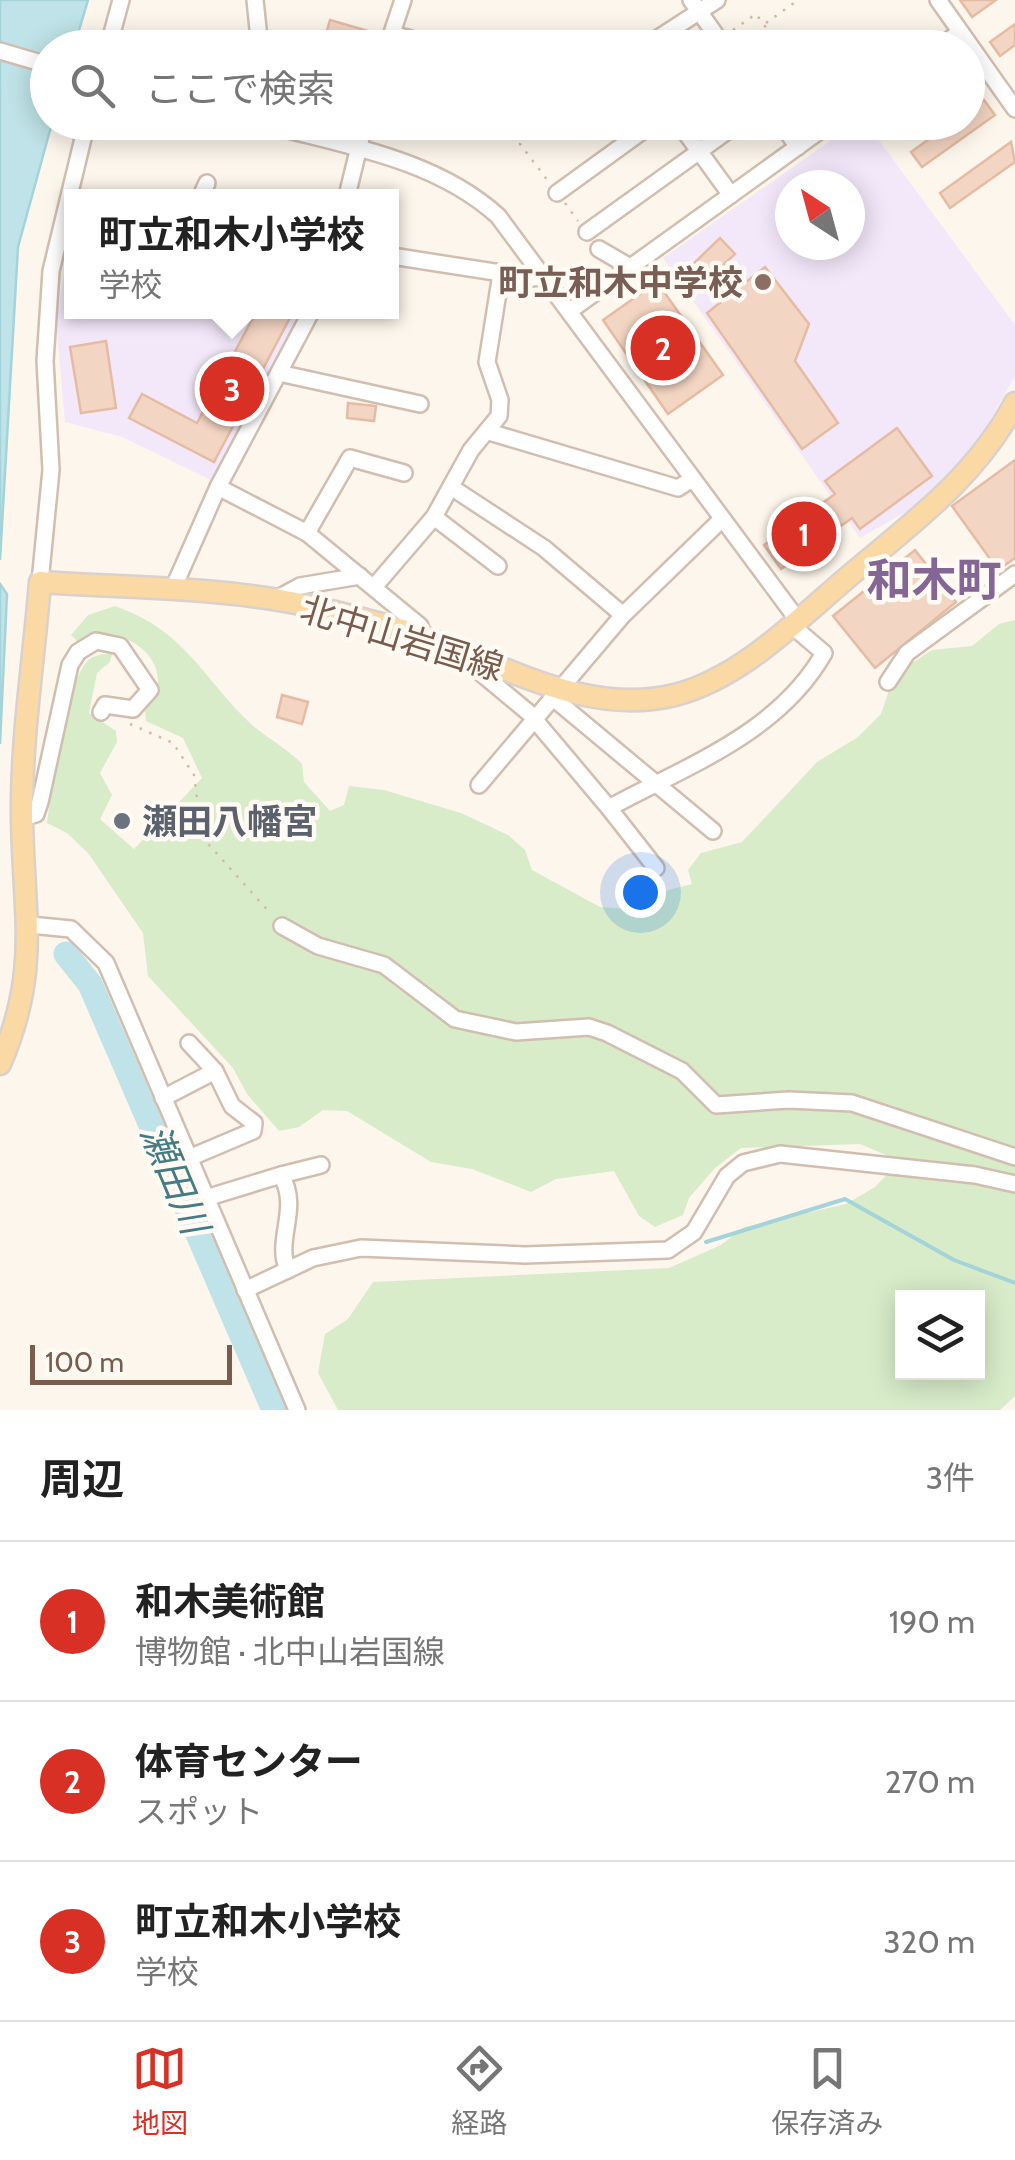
<!DOCTYPE html>
<html lang="ja">
<meta charset="utf-8">
<style>
body{margin:0;font-family:Cabin,"Noto Sans JP",sans-serif;background:#f2f2f2;color:#222}
.controls{position:absolute;right:30px;bottom:30px;display:grid;overflow:hidden;border-radius:0px;box-shadow:0 5px 25px #0003}
.controls button{width:90px;height:90px;display:grid;place-items:center;padding:0;border:0;border-bottom:2px solid #e0e0e0;background:#fff;color:#222;font:50px sans-serif}
.compass{position:absolute;left:775px;top:170px;width:90px;height:90px;border-radius:50%;background:#fff;box-shadow:0 5px 25px #0003;rotate:324deg}
.scale{position:absolute;left:30px;bottom:25px;width:202px;box-sizing:border-box;padding-left:10px;border:5px solid #7a5c4d;border-top:0;font-size:28px;line-height:35px;white-space:nowrap;color:#7a5c4d;-webkit-text-stroke:8px #fffaf3;paint-order:stroke}
.you{position:absolute;left:640px;top:892px;width:35px;height:35px;margin:-25px;border:8px solid #fff;border-radius:50%;background:#1a73e8;box-shadow:0 0 0 15px #1a73e833}
.badge{display:grid;place-items:center;width:65px;height:65px;border-radius:50%;background:#d93025;color:#fff;font-size:32px;font-weight:700}
.pin{position:absolute;translate:-50% -50%;border:5px solid #fff;box-shadow:0 2px 10px #0006}
.popup{position:absolute;left:64px;top:189px;width:335px;height:130px;box-sizing:border-box;display:grid;place-content:center;border-radius:0px;background:#fff;filter:drop-shadow(0 2px 8px #0005);font-size:32px;white-space:nowrap;color:#767676}
.popup b{font-size:38px;color:#222}
.popup::after{content:'';position:absolute;left:50%;top:100%;margin-left:-20px;border:20px solid transparent;border-top-color:#fff}
.list{margin:0;padding:0;list-style:none}
h2{display:flex;justify-content:space-between;align-items:center;height:130px;margin:0;padding:0 40px;font-size:42px}
h2 small{font-size:32px;font-weight:400;color:#767676}
.list li{display:grid;grid-template-columns:65px 1fr auto;gap:30px;align-items:center;box-sizing:border-box;height:160px;padding:0 40px;border-top:2px solid #e0e0e0}
.list b{display:block;font-size:38px;white-space:nowrap}
.list p{margin:0;font-size:32px;white-space:nowrap;color:#767676}
.list em{font-size:32px;font-style:normal;color:#767676}
.icon{flex:none;width:55px;height:55px;fill:none;stroke:currentColor;stroke-width:2;stroke-linecap:round;stroke-linejoin:round}
.map{position:relative;flex:none;width:1015px;height:1410px;overflow:hidden}
.search{position:absolute;background:#fff;box-shadow:0 5px 25px #0003;left:30px;right:30px;top:30px;height:110px;display:flex;align-items:center;gap:25px;box-sizing:border-box;padding:0 35px;border-radius:55px;color:#767676;font-size:38px}
.sheet{height:610px;background:#fff}
nav{display:flex;justify-content:space-around;align-items:center;box-sizing:border-box;height:140px;border-top:2px solid #e0e0e0;background:#fff;font-size:28px;color:#767676}
nav a{display:grid;justify-items:center;gap:5px}
nav .on{color:#d93025}
.map>svg:first-child{display:block}
</style>
<div class="map">
<svg width="1015" height="1410" viewBox="0 0 1015 1410">
<rect width="100%" height="100%" fill="#fdf6ec"/>
<!-- education -->
<g fill="#f3e8fa" fill-rule="evenodd">
<path d="M 856,123 L 866,123 L 1015,325 L 1015,376 L 979,440 L 950,475 L 909,510 L 860,538 L 663,258 ZM 790,185 L 850,185 L 850,245 L 790,245 Z"/>
<path d="M 72,229 L 72,312 L 306,312 L 213,481 L 122,437 L 65,422 L 56,321 Z"/>
</g>
<!-- green -->
<path fill="#d8ecc9" fill-rule="evenodd" d="M 115,606 C 185,631 199,673 248,721 C 264,737 286,747 302,764 L 304,782 L 330,811 L 344,805 L 349,786 L 384,790 L 461,813 L 508,835 L 525,850 L 532,870 L 600,907 L 630,909 L 649,904 L 668,890 L 692,884 L 688,870 L 701,853 L 742,842 L 817,762 L 858,737 L 881,714 L 889,690 L 909,665 L 932,650 L 972,646 L 999,624 L 1015,620 L 1015,1396 L 1000,1410 L 338,1410 L 318,1373 L 325,1334 L 348,1319 L 373,1282 L 669,1268 L 721,1245 L 744,1227 L 846,1204 L 875,1187 L 900,1161 L 860,1144 L 741,1148 L 715,1168 L 689,1198 L 683,1215 L 655,1227 L 639,1216 L 614,1171 L 556,1179 L 531,1192 L 472,1169 L 431,1162 L 347,1111 L 323,1110 L 299,1127 L 279,1131 L 247,1094 L 233,1068 L 148,976 L 143,933 L 88,853 L 67,833 L 47,823 C 52,786 64,694 85,664 C 91,655 101,654 112,654 L 110,662 L 97,673 L 89,713 L 116,731 L 117,742 L 100,773 L 112,795 L 100,819 L 134,849 L 202,778 L 183,738 L 146,721 L 145,711 C 185,666 124,617 77,641 L 71,635 L 88,615 ZM 902,1298 L 978,1298 L 978,1372 L 902,1372 Z"/>
<!-- water -->
<g fill="#bfe3e8" stroke="#a5d3da" stroke-width="2.5">
<path d="M 0,0 L 88,0 L 74,47 L 48,48 L 48,122 L 52,123 L 18,247 L 0,560 Z"/>
<path d="M 0,584 L 7,594 L 0,744 Z"/>
</g>
<g fill="none" stroke-linecap="round" stroke-linejoin="round">
<!-- stream -->
<path stroke="#a5d3da" stroke-width="4" d="M 706,1242 L 845,1199 L 954,1260 L 1015,1283"/>
<!-- river -->
<path stroke="#bfe3e8" stroke-width="25" d="M 66,954 L 90,984 L 274,1410"/>
</g>
<!-- building -->
<g fill="#f3d5c3" stroke="#e6bba3" stroke-width="2.5">
<path d="M 960,0 L 996,0 L 972,17 Z"/>
<path d="M 330,20 L 372,32 L 367,48 L 322,48 Z"/>
<path d="M 1015,24 L 1015,45 L 1000,56 L 990,42 Z"/>
<path d="M 984,100 L 995,115 L 922,167 L 911,152 L 953,122 L 968,122 L 968,112 Z"/>
<path d="M 1011,142 L 1015,162 L 950,208 L 940,193 Z"/>
<path d="M 720,238 L 735,254 L 703,284 L 688,269 Z"/>
<path d="M 765,267 L 809,324 L 795,361 L 838,423 L 802,449 L 707,313 Z"/>
<path d="M 657,282 L 723,375 L 668,414 L 603,320 Z"/>
<path d="M 256,312 L 293,312 L 214,462 L 129,418 L 142,394 L 197,423 Z"/>
<path d="M 106,341 L 116,408 L 81,413 L 70,347 Z"/>
<path d="M 348,403 L 376,406 L 374,421 L 347,418 Z"/>
<path d="M 897,428 L 932,476 L 860,529 L 852,518 L 781,569 L 764,545 L 835,494 L 825,481 Z"/>
<path d="M 1015,460 L 1015,558 L 998,570 L 952,506 Z"/>
<path d="M 915,550 L 956,602 L 875,668 L 833,616 Z"/>
<path d="M 282,695 L 308,702 L 302,724 L 277,717 Z"/>
</g>
<g fill="none" stroke-linecap="round" stroke-linejoin="round">
<defs>
<g id="minor">
<path d="M 255,0 L 260,48"/>
<path d="M 691,0 L 725,48"/>
<path d="M 938,0 L 1015,109"/>
<path d="M 392,34 L 444,48"/>
<path d="M 108,48 L 121,0"/>
<path d="M 387,48 L 403,0"/>
<path d="M 548,48 L 566,48"/>
<path d="M 643,48 L 717,0"/>
<path d="M 938,48 L 960,32"/>
<path d="M 0,51 L 48,65"/>
<path d="M 258,122 C 340,145 433,157 498,216 L 797,619 L 797,630 L 824,653 C 778,734 686,766 609,808 L 529,713 L 481,673 L 480,659"/>
<path d="M 678,122 L 731,195"/>
<path d="M 780,122 L 798,147"/>
<path d="M 557,193 L 655,122"/>
<path d="M 201,196 L 207,183"/>
<path d="M 347,196 L 365,122"/>
<path d="M 587,232 L 740,122"/>
<path d="M 599,249 L 630,267"/>
<path d="M 392,256 L 533,278 L 545,276"/>
<path d="M 571,310 L 832,122"/>
<path d="M 279,373 L 420,404"/>
<path d="M 489,432 L 678,488 L 692,479"/>
<path d="M 218,487 L 307,533 L 420,626 L 423,637"/>
<path d="M 451,487 L 544,548 L 623,615"/>
<path d="M 434,517 L 498,566"/>
<path d="M 307,533 L 350,458 L 404,473"/>
<path d="M 40,582 L 51,470 L 45,361 L 51,271 L 87,122"/>
<path d="M 374,587 L 434,517 L 471,450 L 499,416 L 500,400 L 487,362 L 501,274"/>
<path d="M 172,591 L 218,487 L 311,312"/>
<path d="M 276,599 L 300,586 L 360,576"/>
<path d="M 888,682 L 907,653 L 1015,574"/>
<path d="M 552,697 L 713,831"/>
<path d="M 479,785 L 623,615 L 722,519"/>
<path d="M 609,808 L 656,868"/>
<path d="M 22,818 L 36,814 L 40,802 L 70,665 L 78,652 L 96,641 L 120,646 L 150,690 L 133,709 L 105,705 L 101,712"/>
<path d="M 30,925 L 71,929 L 106,963 L 297,1410"/>
<path d="M 282,926 L 318,946 L 384,965 L 455,1019 L 516,1032 L 589,1027 L 607,1033 L 682,1071 L 716,1105 L 789,1100 L 852,1103 L 1015,1157"/>
<path d="M 163,1098 L 215,1071 L 189,1043"/>
<path d="M 189,1158 L 253,1131 L 254,1123 L 232,1106 L 215,1071"/>
<path d="M 281,1175 L 321,1165"/>
<path d="M 206,1198 L 281,1175 C 301,1209 274,1240 288,1270"/>
<path d="M 245,1290 L 313,1258 L 361,1248 L 525,1255 L 668,1250 L 694,1232 L 727,1176 L 743,1163 L 780,1154 L 975,1175 L 1015,1184"/>
</g>
<path id="major" d="M 0,1064 C 41,969 23,914 22,817 C 21,739 34,659 40,582 C 130,588 224,587 311,606 C 348,615 385,624 421,636 C 502,664 586,717 675,695 C 744,677 801,616 854,572 C 915,521 977,475 1015,403"/>
</defs>
<!-- minor casing -->
<use href="#minor" stroke="#d1beb0" stroke-width="20"/>
<!-- major casing -->
<use href="#major" stroke="#dad1cd" stroke-width="25"/>
<!-- path -->
<g stroke="#d9b8a5" stroke-width="2.5" stroke-dasharray="2.5 8" stroke-linecap="butt">
<path d="M 766,23 L 798,0"/>
<path d="M 733,30 L 756,14 L 781,48"/>
<path d="M 542,122 L 521,138 L 520,144 L 548,181"/>
<path d="M 565,203 L 578,221"/>
<path d="M 130,724 L 173,743 L 194,775 L 202,837 L 271,914"/>
</g>
<!-- minor -->
<use href="#minor" stroke="#fff" stroke-width="15"/>
<!-- major -->
<use href="#major" stroke="#fbd9a5" stroke-width="20"/>
</g>
<!-- markers -->
<circle fill="#8d6e63" stroke="#fffaf3" stroke-width="4" cx="763" cy="282" r="10"/>
<circle fill="#6b7280" stroke="#fffaf3" stroke-width="4" cx="122" cy="821" r="10"/>
<g text-anchor="middle" dominant-baseline="central" stroke-width="9" stroke-linejoin="round" paint-order="stroke">
<!-- education labels -->
<g font-size="35" font-weight="bold" fill="#785e54" stroke="#fffaf3" text-anchor="end">
<text x="743" y="282">町立和木中学校</text>
</g>
<!-- street labels -->
<g font-size="35" fill="#7a5c4d" stroke="#fffaf3">
<text transform="translate(402 638) rotate(17)">北中山岩国線</text>
</g>
<!-- worship labels -->
<g font-size="35" font-weight="bold" fill="#5b616d" stroke="#fffaf3" text-anchor="start">
<text x="142" y="821">瀬田八幡宮</text>
</g>
<!-- water labels -->
<g font-size="38" font-style="italic" fill="#437c86" stroke="#fffaf3">
<text transform="translate(175 1179) rotate(67)">瀬田川</text>
</g>
<!-- district labels -->
<g font-size="45" font-weight="bold" fill="#846695" stroke="#fffaf3">
<text x="934" y="580">和木町</text>
</g>
</g>
</svg>
<div class="controls">
<button><svg class="icon" aria-label="layers" viewBox="0 0 24 24"><path d="M12 4l9 5-9 5-9-5zM3 14l9 5 9-5"/></svg></button>
</div>
<svg class="compass" viewBox="-18 -18 36 36"><path d="M0-13l5 13h-10z" fill="#e53935"/><path d="M0 13l5-13h-10z" fill="#767676"/></svg>
<div class="scale">100 m</div>
<div class="you"></div>
<div class="pin badge" style="left:804px;top:534px">1</div>
<div class="pin badge" style="left:663px;top:348px">2</div>
<div class="pin badge" style="left:232px;top:389px">3</div>
<div class="popup"><b>町立和木小学校</b>学校</div>
<div class="search"><svg class="icon" aria-label="search" viewBox="0 0 24 24"><circle cx="10" cy="10" r="6"/><path d="M15 15l6 6"/></svg>ここで検索</div>
</div>
<section class="sheet">
<h2>周辺<small>3件</small></h2>
<ul class="list">
<li><span class="badge">1</span><div><b>和木美術館</b><p>博物館 · 北中山岩国線</p></div><em>190 m</em></li>
<li><span class="badge">2</span><div><b>体育センター</b><p>スポット</p></div><em>270 m</em></li>
<li><span class="badge">3</span><div><b>町立和木小学校</b><p>学校</p></div><em>320 m</em></li>
</ul>
</section>
<nav>
<a class="on"><svg class="icon" aria-label="map" viewBox="0 0 24 24"><path d="M3 6l6-2 6 2 6-2v14l-6 2-6-2-6 2zM9 4v14M15 6v14"/></svg>地図</a>
<a><svg class="icon" aria-label="directions" viewBox="0 0 24 24"><path d="M12 3l9 9-9 9-9-9zM9 14v-3h6M13 9l2 2-2 2"/></svg>経路</a>
<a><svg class="icon" aria-label="saved" viewBox="0 0 24 24"><path d="M7 4h10v16l-5-4-5 4z"/></svg>保存済み</a>
</nav>
